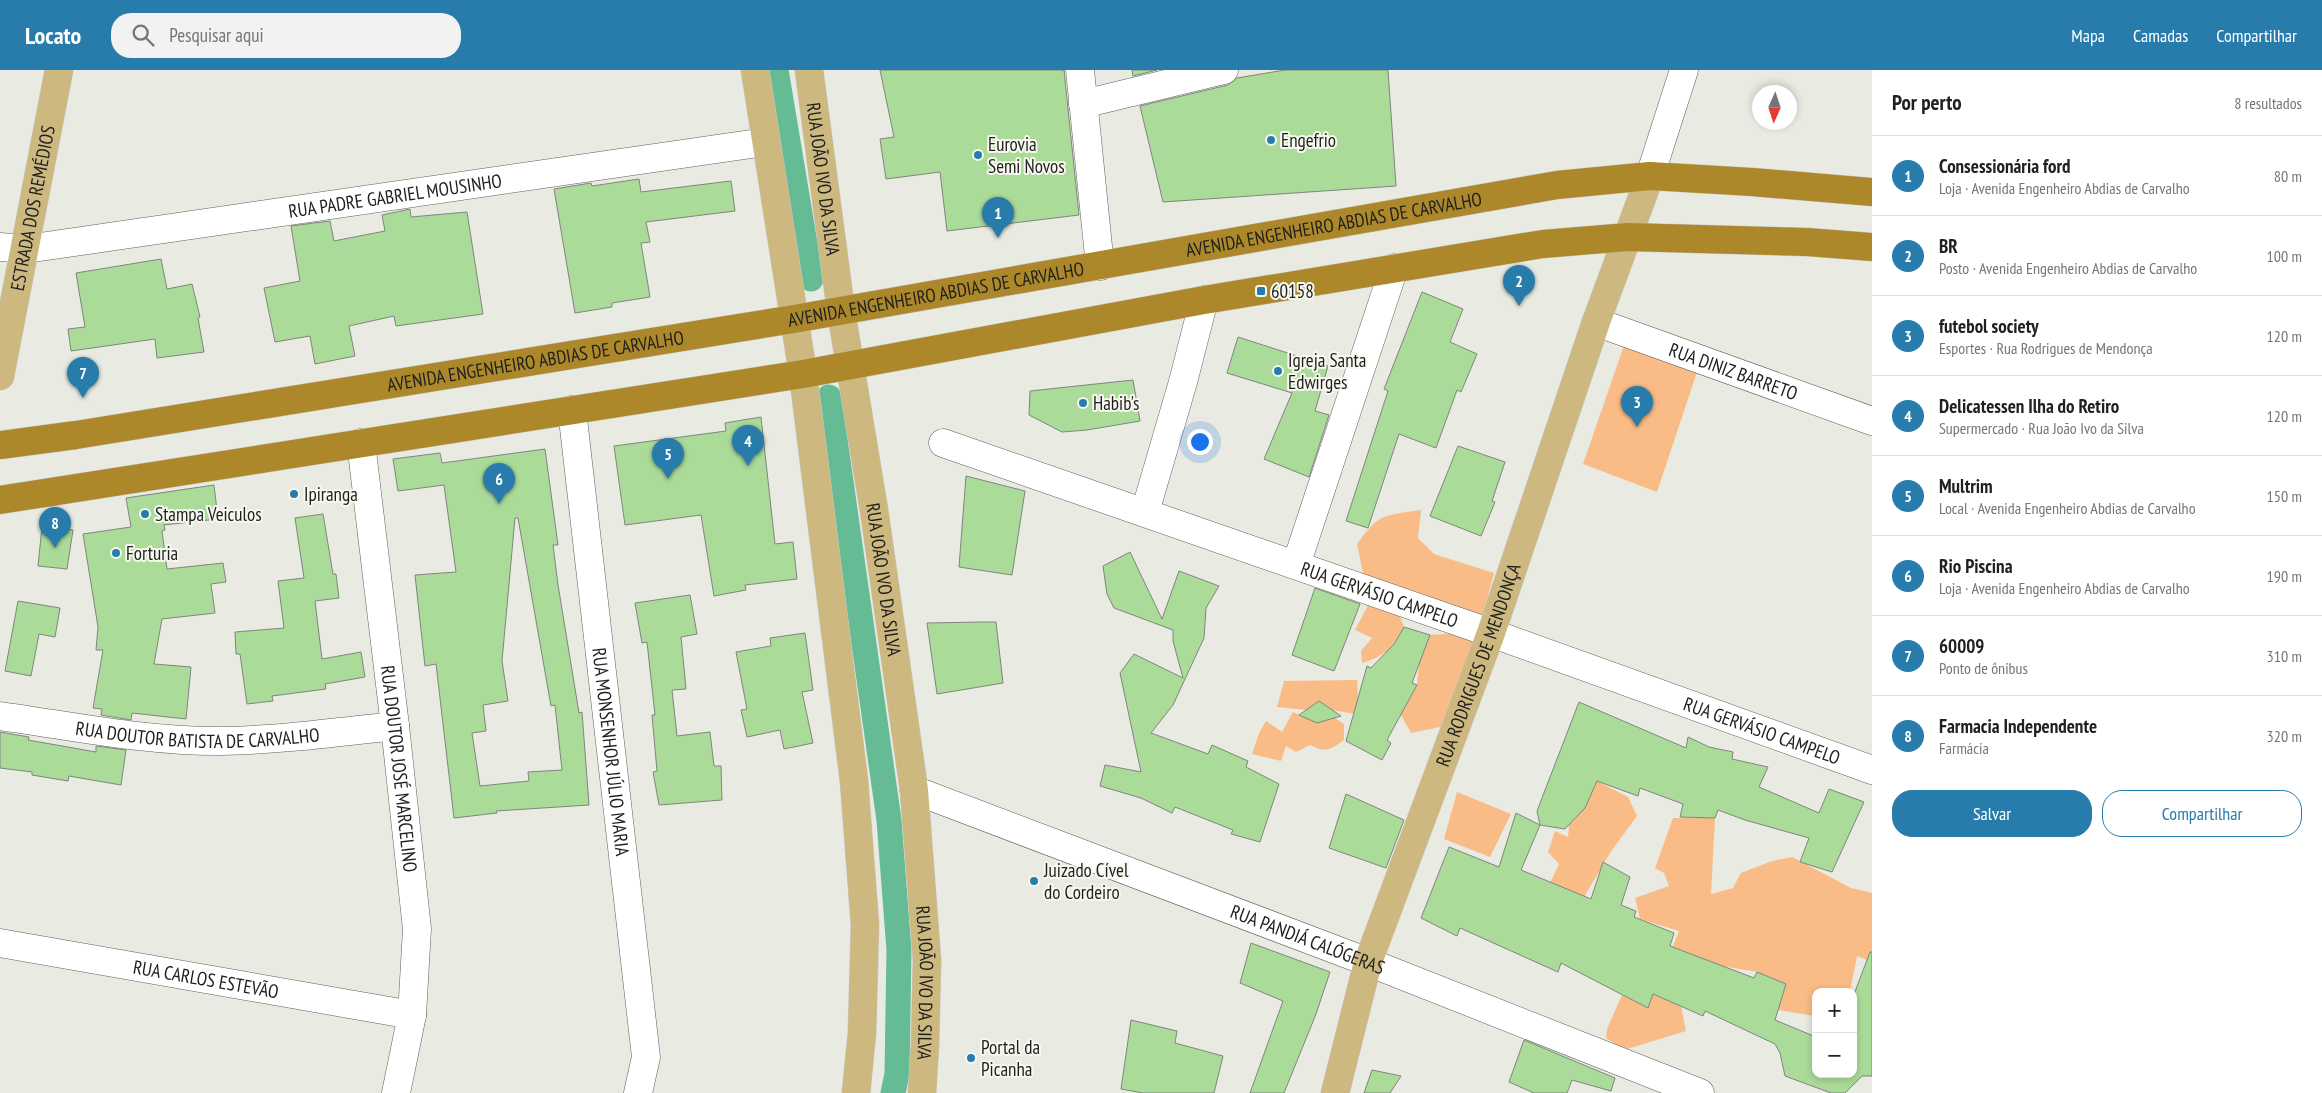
<!DOCTYPE html>
<html lang="pt">
<meta charset="utf-8">
<style>
body{margin:0;font-family:"PT Sans Narrow",sans-serif;background:#f2f2f2;color:#202124}
.controls{position:absolute;right:15px;bottom:15px;display:grid;overflow:hidden;border-radius:10px;box-shadow:0 2px 8px #0003}
.controls button{width:45px;height:45px;display:grid;place-items:center;padding:0;border:0;border-bottom:1px solid #e0e0e0;background:#fff;color:#202124;font:25px sans-serif}
.compass{position:absolute;left:1752px;top:15px;width:45px;height:45px;border-radius:50%;background:#fff;box-shadow:0 2px 8px #0003;rotate:183deg}
.you{position:absolute;left:1199px;top:371px;width:18px;height:18px;margin:-12px;border:4px solid #fff;border-radius:50%;background:#1a73e8;box-shadow:0 0 0 8px #1a73e833}
.badge{display:grid;place-items:center;width:32px;height:32px;border-radius:50%;background:#287cac;color:#fff;font-size:16px;font-weight:700}
.pin{position:absolute;translate:-50% -41px;filter:drop-shadow(0 1px 2px #0008)}
.pin::after{content:'';position:absolute;top:26px;width:18px;height:15px;background:inherit;clip-path:polygon(0 0,100% 0,50% 100%)}
.list{margin:0;padding:0;list-style:none}
h2{display:flex;justify-content:space-between;align-items:center;height:65px;margin:0;padding:0 20px;font-size:21px}
h2 small{font-size:16px;font-weight:400;color:#757577}
.list li{display:grid;grid-template-columns:32px 1fr auto;gap:15px;align-items:center;box-sizing:border-box;height:80px;padding:0 20px;border-top:1px solid #e0e0e0}
.list b{display:block;font-size:19px;white-space:nowrap}
.list p{margin:0;font-size:16px;white-space:nowrap;color:#757577}
.list em{font-size:16px;font-style:normal;color:#757577}
.actions{display:flex;gap:10px;padding:15px 20px}
.actions a{flex:1;padding:11px 0;border:1px solid #287cac;border-radius:20px;text-align:center;font-size:18px;color:#287cac}
.actions .main{background:#287cac;color:#fff}
.icon{flex:none;width:28px;height:28px;fill:none;stroke:currentColor;stroke-width:2;stroke-linecap:round;stroke-linejoin:round}
.map{position:relative;flex:none;width:1872px;height:1023px;overflow:hidden}
header{display:flex;align-items:center;gap:30px;box-sizing:border-box;height:70px;padding:0 25px;background:#287cac;color:#fff}
header strong{font-size:24px}
nav{display:flex;gap:28px;margin-inline-start:auto;font-size:18px}
.search{width:350px;height:45px;background:#f2f2f2;display:flex;align-items:center;gap:12px;box-sizing:border-box;padding:0 18px;border-radius:20px;color:#757577;font-size:19px}
main{display:flex}
aside{flex:1;background:#fff}
.map>svg:first-child{display:block}
</style>
<header>
<strong>Locato</strong>
<div class="search"><svg class="icon" aria-label="search" viewBox="0 0 24 24"><circle cx="10" cy="10" r="6"/><path d="M15 15l6 6"/></svg>Pesquisar aqui</div>
<nav><a>Mapa</a><a>Camadas</a><a>Compartilhar</a></nav>
</header>
<main>
<div class="map">
<svg width="1872" height="1023" viewBox="0 0 1872 1023">
<rect width="100%" height="100%" fill="#e9eae1"/>
<!-- green -->
<g fill="#fabc87">
<path d="M 1628,264 L 1701,290 L 1657,422 L 1583,394 Z"/>
<path d="M 1421,440 L 1418,468 L 1434,484 L 1494,503 L 1481,551 L 1365,513 L 1357,474 C 1380,442 1384,446 1421,440 Z"/>
<path d="M 1372,528 L 1398,541 L 1404,557 C 1392,577 1386,586 1362,593 L 1361,581 L 1372,568 L 1355,560 Z"/>
<path d="M 1460,563 L 1479,571 L 1450,655 L 1411,663 L 1401,645 L 1417,615 L 1419,593 L 1430,565 Z"/>
<path d="M 1357,610 L 1358,629 L 1355,644 L 1332,640 L 1319,631 L 1307,640 L 1277,637 L 1284,611 Z"/>
<path d="M 1293,642 L 1317,653 L 1335,648 L 1344,654 L 1344,670 C 1330,680 1325,683 1310,675 L 1296,682 L 1286,676 L 1281,691 L 1252,684 L 1259,663 L 1266,651 L 1282,662 Z"/>
<path d="M 1597,711 L 1628,727 L 1637,746 L 1610,783 L 1584,827 L 1550,813 L 1559,794 L 1548,782 L 1555,761 L 1568,767 L 1569,755 L 1585,738 Z"/>
<path d="M 1457,722 L 1511,744 L 1490,787 L 1444,769 Z"/>
<path d="M 1673,748 L 1715,748 L 1711,824 L 1733,818 L 1741,803 L 1772,791 L 1792,787 L 1851,818 L 1872,823 L 1872,892 L 1857,886 L 1850,922 L 1816,922 L 1815,946 L 1778,940 L 1786,914 L 1757,902 L 1722,896 L 1696,886 L 1681,936 L 1686,961 L 1624,980 L 1606,968 L 1607,959 L 1622,925 L 1648,937 L 1679,861 L 1640,849 L 1635,828 L 1669,816 L 1664,803 L 1655,798 Z"/>
</g>
<g fill="none" stroke-linecap="round" stroke-linejoin="round">
<!-- canal -->
<g stroke="#64bb94" stroke-width="25">
<path d="M 776,0 L 811,209"/>
<path d="M 829,327 L 889,750 L 899,880 L 897,1004 L 893,1023"/>
</g>
</g>
<!-- building -->
<g fill="#abdb99" stroke="#80857e" fill-rule="evenodd">
<path d="M 880,0 L 1064,0 L 1079,145 L 947,161 L 940,102 L 886,109 L 880,69 L 894,67 Z"/>
<path d="M 1132,0 L 1157,0 L 1133,6 Z"/>
<path d="M 1285,0 L 1388,0 L 1396,116 L 1163,132 L 1140,36 L 1228,15 L 1237,8 Z"/>
<path d="M 639,109 L 641,122 L 731,111 L 735,141 L 646,152 L 650,172 L 641,173 L 650,227 L 612,233 L 612,237 L 575,243 L 554,119 L 591,113 L 592,116 Z"/>
<path d="M 410,139 L 411,147 L 467,142 L 483,244 L 396,256 L 394,246 L 349,256 L 355,286 L 315,294 L 310,266 L 275,272 L 264,218 L 300,211 L 291,156 L 330,151 L 334,171 L 385,161 L 382,145 Z"/>
<path d="M 161,189 L 167,219 L 192,214 L 200,247 L 198,248 L 204,282 L 157,288 L 155,269 L 71,281 L 68,259 L 85,257 L 76,203 Z"/>
<path d="M 1422,222 L 1463,239 L 1450,272 L 1477,284 L 1461,322 L 1457,320 L 1436,378 L 1399,364 L 1368,458 L 1346,451 L 1388,321 L 1384,319 Z"/>
<path d="M 1238,267 L 1328,296 L 1315,341 L 1329,345 L 1309,407 L 1264,389 L 1292,323 L 1227,303 Z"/>
<path d="M 1133,310 L 1140,351 L 1087,360 L 1062,362 L 1029,345 L 1030,321 Z"/>
<path d="M 761,347 L 775,474 L 793,472 L 797,509 L 745,515 L 746,520 L 714,526 L 701,445 L 625,455 L 614,376 L 726,361 L 725,353 Z"/>
<path d="M 1458,376 L 1505,392 L 1492,431 L 1495,432 L 1481,466 L 1430,446 Z"/>
<path d="M 545,379 L 558,475 L 553,475 L 558,515 L 579,643 L 582,642 L 589,735 L 496,741 L 497,743 L 454,748 L 436,594 L 425,596 L 415,505 L 456,502 L 444,415 L 398,421 L 393,389 L 440,383 L 442,393 ZM 515,448 L 518,448 L 551,636 L 555,635 L 562,700 L 528,702 L 529,711 L 480,716 L 472,663 L 486,661 L 483,635 L 508,631 L 502,591 Z"/>
<path d="M 966,406 L 1025,421 L 1012,505 L 959,497 Z"/>
<path d="M 214,415 L 218,449 L 164,455 L 165,460 L 162,461 L 167,499 L 223,493 L 226,512 L 211,514 L 215,543 L 162,549 L 154,594 L 191,597 L 186,649 L 132,643 L 131,650 L 101,645 L 102,639 L 93,638 L 103,580 L 96,580 L 98,557 L 83,464 L 131,457 L 126,428 Z"/>
<path d="M 323,444 L 333,504 L 336,504 L 339,528 L 315,531 L 322,589 L 361,582 L 365,607 L 325,614 L 326,619 L 272,626 L 273,631 L 247,634 L 240,584 L 236,584 L 235,562 L 284,558 L 278,511 L 304,508 L 295,448 Z"/>
<path d="M 42,457 L 73,460 L 67,499 L 38,496 Z"/>
<path d="M 1130,482 L 1162,549 L 1179,501 L 1219,516 L 1206,538 L 1204,568 L 1173,635 L 1151,663 L 1208,684 L 1212,675 L 1248,691 L 1246,697 L 1279,714 L 1260,772 L 1231,764 L 1233,760 L 1175,737 L 1172,743 L 1141,728 L 1100,716 L 1105,695 L 1141,702 L 1120,603 L 1134,584 L 1183,608 L 1173,571 L 1173,560 L 1114,538 L 1107,524 L 1103,496 Z"/>
<path d="M 1315,518 L 1360,534 L 1334,601 L 1292,585 Z"/>
<path d="M 690,525 L 697,564 L 681,567 L 686,619 L 672,620 L 677,666 L 710,662 L 714,696 L 721,696 L 722,730 L 659,735 L 653,702 L 657,701 L 652,645 L 655,645 L 647,572 L 642,573 L 635,533 Z"/>
<path d="M 18,531 L 60,538 L 55,567 L 39,564 L 31,606 L 5,601 Z"/>
<path d="M 982,552 L 996,552 L 1003,613 L 937,624 L 927,553 Z"/>
<path d="M 1404,557 L 1430,565 L 1412,613 L 1417,615 L 1387,670 L 1391,673 L 1382,690 L 1346,671 L 1367,596 L 1371,598 L 1394,574 Z"/>
<path d="M 805,563 L 813,620 L 802,622 L 813,673 L 784,679 L 780,660 L 747,667 L 741,640 L 747,639 L 736,582 L 771,576 L 770,568 Z"/>
<path d="M 1319,631 L 1341,646 L 1317,653 L 1299,645 Z"/>
<path d="M 1579,632 L 1686,678 L 1688,667 L 1709,677 L 1733,682 L 1732,689 L 1768,697 L 1759,717 L 1819,743 L 1829,719 L 1864,732 L 1832,802 L 1800,792 L 1809,768 L 1745,750 L 1718,740 L 1715,748 L 1680,747 L 1683,734 L 1640,718 L 1638,726 L 1597,711 L 1585,738 L 1565,759 L 1540,755 L 1537,741 Z"/>
<path d="M 0,662 L 29,667 L 28,670 L 96,682 L 96,676 L 126,680 L 121,715 L 69,706 L 68,711 L 32,705 L 32,702 L 0,698 Z"/>
<path d="M 1346,724 L 1404,750 L 1386,798 L 1329,778 Z"/>
<path d="M 1516,743 L 1540,755 L 1521,800 L 1591,829 L 1603,792 L 1630,807 L 1621,835 L 1636,841 L 1634,847 L 1674,863 L 1670,876 L 1754,908 L 1757,902 L 1786,914 L 1775,950 L 1816,967 L 1816,1004 L 1853,1004 L 1853,927 L 1870,882 L 1872,882 L 1872,1006 L 1862,1006 L 1845,1023 L 1831,1023 L 1785,1006 L 1780,983 L 1775,974 L 1705,941 L 1703,946 L 1653,924 L 1648,938 L 1561,893 L 1558,902 L 1460,858 L 1457,866 L 1421,848 L 1449,777 L 1499,797 Z"/>
<path d="M 1251,873 L 1330,902 L 1316,944 L 1284,1023 L 1250,1023 L 1283,931 L 1240,913 Z"/>
<path d="M 1131,950 L 1177,961 L 1175,973 L 1223,986 L 1214,1023 L 1143,1023 L 1121,1019 Z"/>
<path d="M 1524,970 L 1615,1008 L 1611,1021 L 1572,1010 L 1567,1023 L 1534,1023 L 1509,1012 Z"/>
<path d="M 1372,1000 L 1401,1006 L 1390,1023 L 1364,1023 Z"/>
</g>
<g fill="none" stroke-linecap="round" stroke-linejoin="round">
<defs>
<g id="minor">
<path d="M 1080,0 L 1100,196"/>
<path d="M 1083,34 L 1224,0"/>
<path d="M 1650,106 L 1684,0"/>
<path id="s1" d="M 0,177 L 26,179 L 765,72"/>
<path id="s2" d="M 1596,252 L 1872,351"/>
<path id="s3" d="M 572,340 L 646,987 L 638,1023"/>
<path id="s4" d="M 361,373 L 395,656 L 417,859 L 412,945 L 396,1023"/>
<path id="s5" d="M 943,373 L 1491,563 L 1872,700"/>
<path d="M 1145,442 L 1183,312 L 1204,230"/>
<path d="M 1296,495 L 1394,198"/>
<path id="s6" d="M 0,646 C 73,656 148,672 222,671 C 280,670 338,662 395,656"/>
<path id="s7" d="M 914,720 L 1368,892 L 1700,1023"/>
<path id="s8" d="M 0,873 L 412,945"/>
</g>
<g id="major">
<path d="M 755,0 L 803,304 L 854,711 L 865,855 L 862,963 L 856,1023"/>
<path id="s9" d="M 809,0 L 841,241 L 874,440 L 914,720 L 927,890 L 925,975 L 922,1023"/>
<path id="s10" d="M 0,306 L 59,0"/>
<path id="s11" d="M 1335,1023 L 1368,892 L 1491,563 L 1596,252 L 1650,106"/>
</g>
<g id="highway">
<path id="s12" d="M 0,375 L 76,365 L 794,249 L 1557,115 L 1650,106 L 1752,112 L 1872,122"/>
<path d="M 0,430 L 803,304 L 1204,230 L 1543,174 L 1628,167 L 1807,172 L 1872,177"/>
</g>
</defs>
<!-- minor casing -->
<use href="#minor" stroke="#5f6058" stroke-width="29"/>
<!-- major casing -->
<use href="#major" stroke="#c9c9c9" stroke-width="29"/>
<!-- highway casing -->
<use href="#highway" stroke="#c9c9c9" stroke-width="29"/>
<!-- minor -->
<use href="#minor" stroke="#fff" stroke-width="28"/>
<!-- major -->
<use href="#major" stroke="#cdb880" stroke-width="28"/>
<!-- highway -->
<use href="#highway" stroke="#ac882b" stroke-width="28"/>
</g>
<!-- markers -->
<g fill="#287cac" stroke="#f7f8ef" stroke-width="2">
<circle cx="1271" cy="70" r="5"/>
<circle cx="978" cy="85" r="5"/>
<rect x="1256" y="216" width="10" height="10" rx="2.5"/>
<circle cx="1278" cy="301" r="5"/>
<circle cx="1083" cy="333" r="5"/>
<circle cx="294" cy="424" r="5"/>
<circle cx="145" cy="444" r="5"/>
<circle cx="116" cy="483" r="5"/>
<circle cx="1034" cy="811" r="5"/>
<circle cx="971" cy="988" r="5"/>
</g>
<g text-anchor="middle" dominant-baseline="central" stroke-width="4" stroke-linejoin="round" paint-order="stroke">
<!-- poi labels -->
<g font-size="19" fill="#1f201d" stroke="#f7f8ef" text-anchor="start">
<text x="1281" y="70">Engefrio</text>
<text x="988" y="74">Eurovia<tspan x="988" dy="22">Semi Novos</tspan></text>
<text x="1271" y="221">60158</text>
<text x="1288" y="290">Igreja Santa<tspan x="1288" dy="22">Edwirges</tspan></text>
<text x="1093" y="333">Habib's</text>
<text x="304" y="424">Ipiranga</text>
<text x="155" y="444">Stampa Veiculos</text>
<text x="126" y="483">Forturia</text>
<text x="1044" y="800">Juizado Cível<tspan x="1044" dy="22">do Cordeiro</tspan></text>
<text x="981" y="977">Portal da<tspan x="981" dy="22">Picanha</tspan></text>
</g>
<!-- street labels -->
<g font-size="19" fill="#1f201d" stroke="#f7f8ef">
<text stroke="none"><textPath href="#s9" startOffset="110">RUA JOÃO IVO DA SILVA</textPath></text>
<text stroke="none"><textPath href="#s1" startOffset="399">RUA PADRE GABRIEL MOUSINHO</textPath></text>
<text stroke="none"><textPath href="#s10" startOffset="171">ESTRADA DOS REMÉDIOS</textPath></text>
<text stroke="none"><textPath href="#s12" startOffset="1352">AVENIDA ENGENHEIRO ABDIAS DE CARVALHO</textPath></text>
<text stroke="none"><textPath href="#s12" startOffset="948">AVENIDA ENGENHEIRO ABDIAS DE CARVALHO</textPath></text>
<text stroke="none"><textPath href="#s12" startOffset="542">AVENIDA ENGENHEIRO ABDIAS DE CARVALHO</textPath></text>
<text stroke="none"><textPath href="#s2" startOffset="146">RUA DINIZ BARRETO</textPath></text>
<text stroke="none"><textPath href="#s9" startOffset="515">RUA JOÃO IVO DA SILVA</textPath></text>
<text stroke="none"><textPath href="#s5" startOffset="462">RUA GERVÁSIO CAMPELO</textPath></text>
<text stroke="none"><textPath href="#s11" startOffset="452">RUA RODRIGUES DE MENDONÇA</textPath></text>
<text stroke="none"><textPath href="#s6" startOffset="199">RUA DOUTOR BATISTA DE CARVALHO</textPath></text>
<text stroke="none"><textPath href="#s5" startOffset="868">RUA GERVÁSIO CAMPELO</textPath></text>
<text stroke="none"><textPath href="#s3" startOffset="344">RUA MONSENHOR JÚLIO MARIA</textPath></text>
<text stroke="none"><textPath href="#s4" startOffset="328">RUA DOUTOR JOSÉ MARCELINO</textPath></text>
<text stroke="none"><textPath href="#s7" startOffset="421">RUA PANDIÁ CALÓGERAS</textPath></text>
<text stroke="none"><textPath href="#s8" startOffset="209">RUA CARLOS ESTEVÃO</textPath></text>
<text stroke="none"><textPath href="#s9" startOffset="921">RUA JOÃO IVO DA SILVA</textPath></text>
</g>
</g>
</svg>
<div class="controls">
<button>+</button>
<button>−</button>
</div>
<svg class="compass" viewBox="-18 -18 36 36"><path d="M0-13l5 13h-10z" fill="#e53935"/><path d="M0 13l5-13h-10z" fill="#757577"/></svg>
<div class="you"></div>
<div class="pin badge" style="left:998px;top:168px">1</div>
<div class="pin badge" style="left:1519px;top:236px">2</div>
<div class="pin badge" style="left:1637px;top:357px">3</div>
<div class="pin badge" style="left:748px;top:396px">4</div>
<div class="pin badge" style="left:668px;top:409px">5</div>
<div class="pin badge" style="left:499px;top:434px">6</div>
<div class="pin badge" style="left:83px;top:328px">7</div>
<div class="pin badge" style="left:55px;top:478px">8</div>
</div>
<aside>
<h2>Por perto<small>8 resultados</small></h2>
<ul class="list">
<li><span class="badge">1</span><div><b>Consessionária ford</b><p>Loja · Avenida Engenheiro Abdias de Carvalho</p></div><em>80 m</em></li>
<li><span class="badge">2</span><div><b>BR</b><p>Posto · Avenida Engenheiro Abdias de Carvalho</p></div><em>100 m</em></li>
<li><span class="badge">3</span><div><b>futebol society</b><p>Esportes · Rua Rodrigues de Mendonça</p></div><em>120 m</em></li>
<li><span class="badge">4</span><div><b>Delicatessen Ilha do Retiro</b><p>Supermercado · Rua João Ivo da Silva</p></div><em>120 m</em></li>
<li><span class="badge">5</span><div><b>Multrim</b><p>Local · Avenida Engenheiro Abdias de Carvalho</p></div><em>150 m</em></li>
<li><span class="badge">6</span><div><b>Rio Piscina</b><p>Loja · Avenida Engenheiro Abdias de Carvalho</p></div><em>190 m</em></li>
<li><span class="badge">7</span><div><b>60009</b><p>Ponto de ônibus</p></div><em>310 m</em></li>
<li><span class="badge">8</span><div><b>Farmacia Independente</b><p>Farmácia</p></div><em>320 m</em></li>
</ul>
<div class="actions"><a class="main">Salvar</a><a>Compartilhar</a></div>
</aside>
</main>
